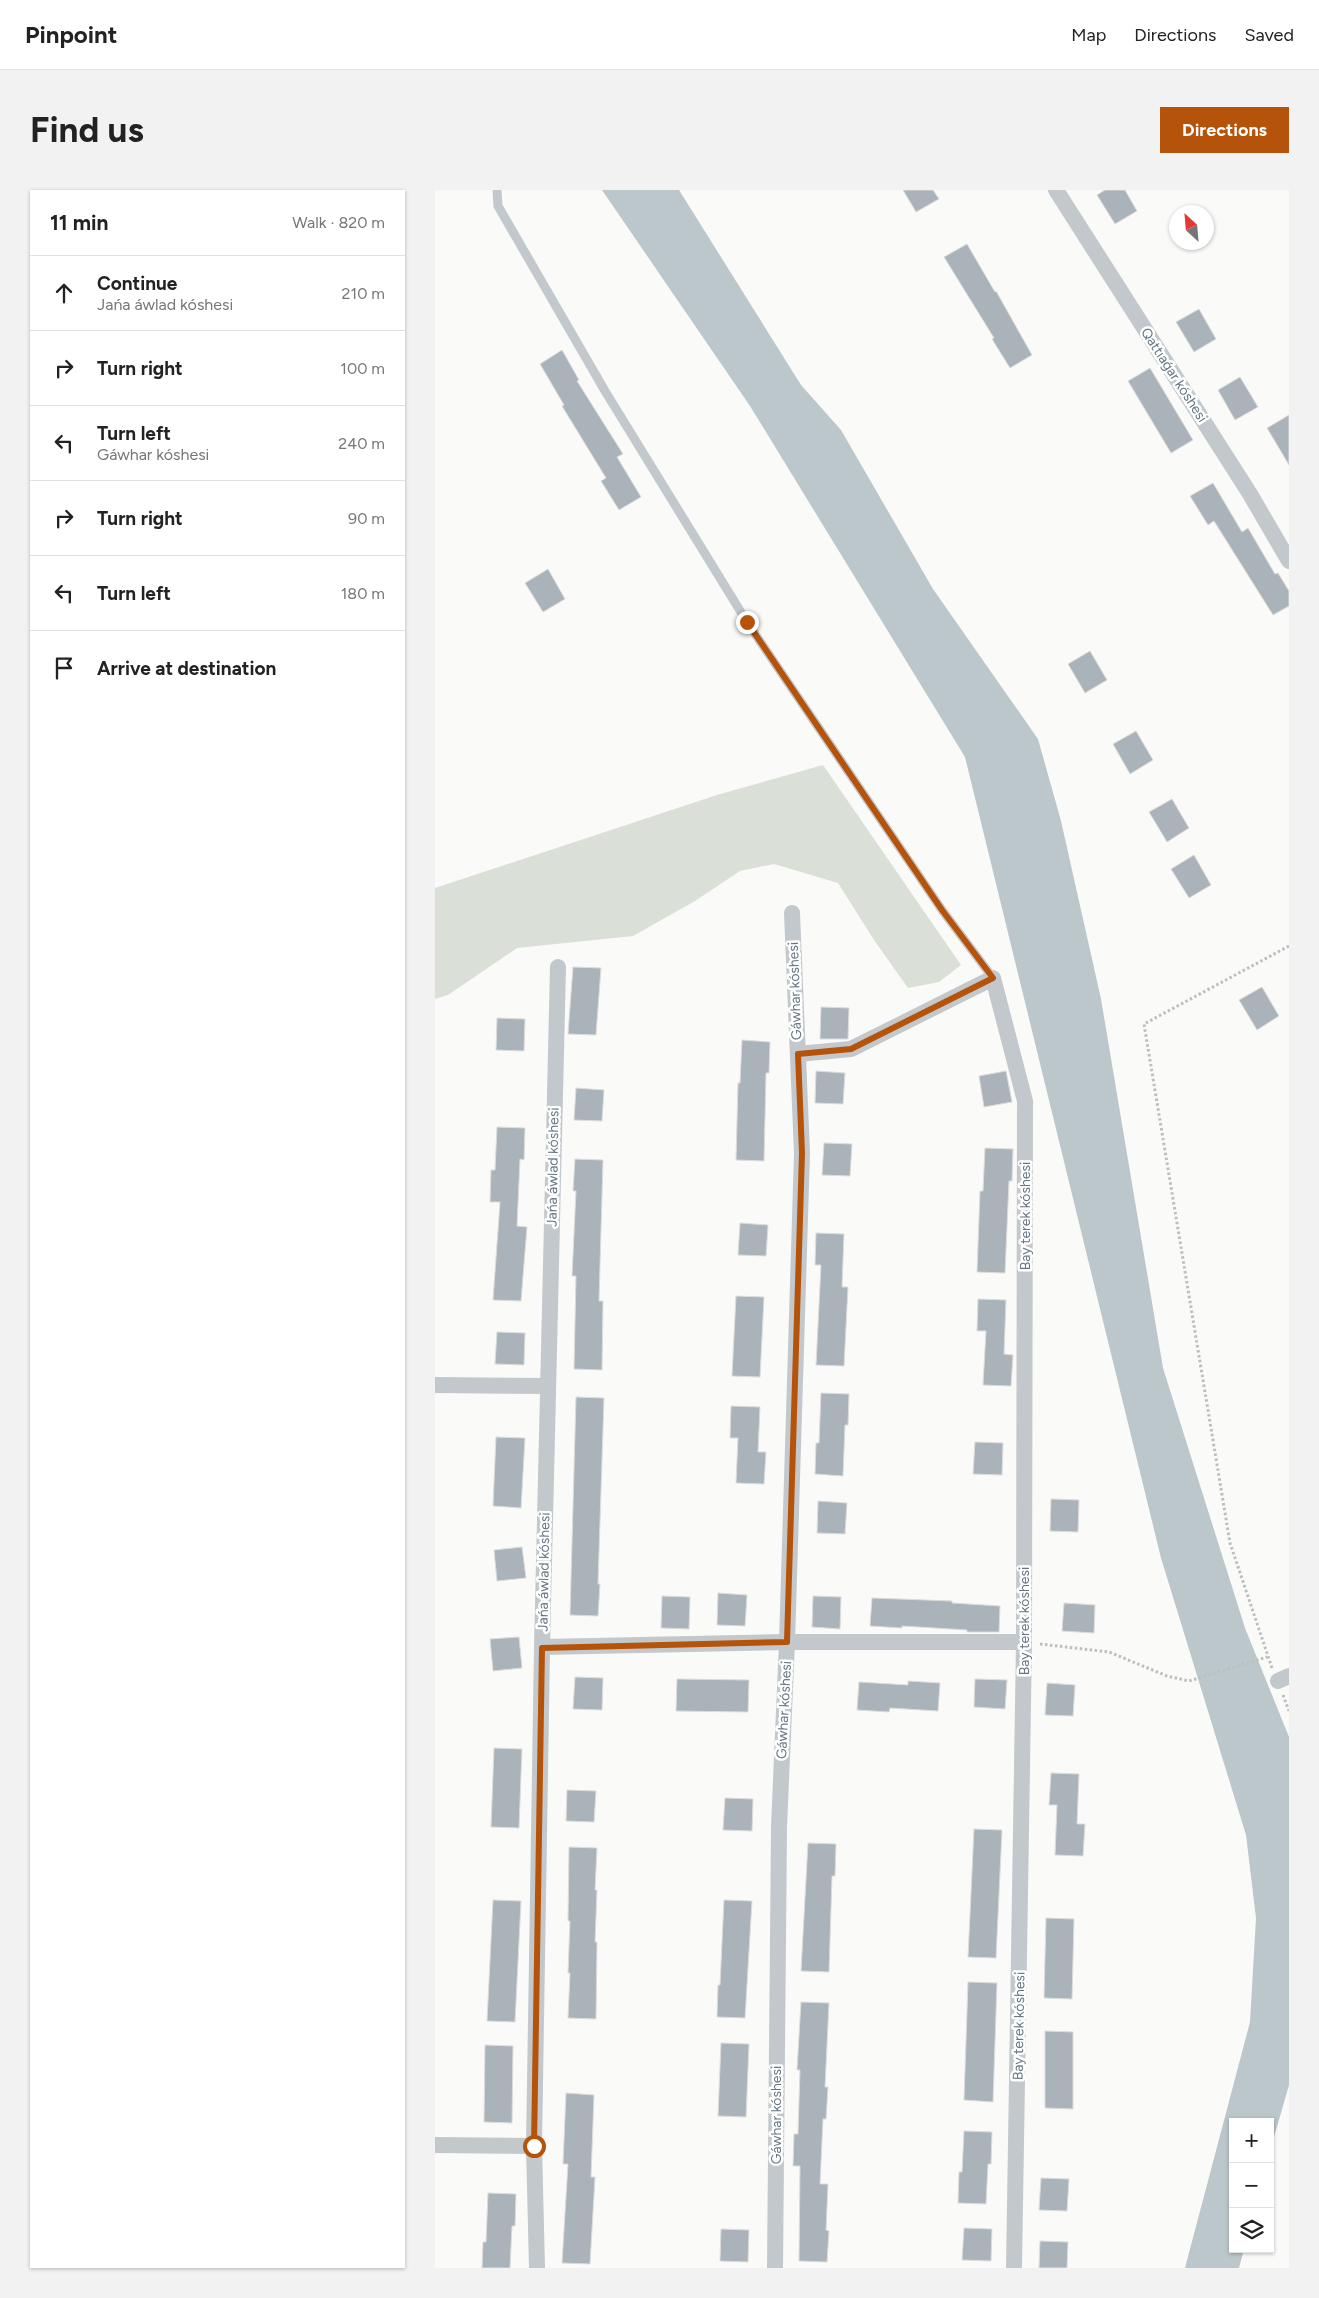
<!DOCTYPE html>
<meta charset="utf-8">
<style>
body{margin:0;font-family:Figtree,sans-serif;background:#f2f2f2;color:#222}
.controls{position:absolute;right:15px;bottom:15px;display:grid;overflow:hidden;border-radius:0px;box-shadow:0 1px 4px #0004}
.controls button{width:45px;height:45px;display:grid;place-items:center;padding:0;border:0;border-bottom:1px solid #e0e0e0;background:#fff;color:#222;font:25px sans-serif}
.compass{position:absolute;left:734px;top:15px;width:45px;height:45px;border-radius:50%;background:#fff;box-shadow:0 1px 4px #0004;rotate:334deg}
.stop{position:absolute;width:15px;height:15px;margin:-11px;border:4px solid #b45309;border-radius:50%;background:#fff}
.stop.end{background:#b45309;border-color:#fff;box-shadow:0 1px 5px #0008}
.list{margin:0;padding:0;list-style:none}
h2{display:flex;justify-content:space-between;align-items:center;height:65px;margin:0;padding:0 20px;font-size:21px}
h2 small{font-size:16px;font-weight:400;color:#767676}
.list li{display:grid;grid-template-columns:32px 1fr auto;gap:15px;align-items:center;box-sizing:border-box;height:75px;padding:0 20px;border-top:1px solid #e0e0e0}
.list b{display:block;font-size:19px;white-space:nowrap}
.list p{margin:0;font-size:16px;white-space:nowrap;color:#767676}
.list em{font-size:16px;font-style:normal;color:#767676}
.icon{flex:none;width:28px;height:28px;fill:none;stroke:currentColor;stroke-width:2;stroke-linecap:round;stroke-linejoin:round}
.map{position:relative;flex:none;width:854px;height:2078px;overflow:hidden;border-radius:0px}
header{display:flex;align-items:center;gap:30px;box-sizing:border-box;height:70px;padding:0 25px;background:#fff;border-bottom:1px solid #e0e0e0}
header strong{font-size:24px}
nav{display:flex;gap:28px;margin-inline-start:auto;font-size:18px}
.intro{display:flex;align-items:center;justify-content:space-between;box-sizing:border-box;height:120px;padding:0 30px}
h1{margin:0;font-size:35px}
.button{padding:12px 22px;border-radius:0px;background:#b45309;color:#fff;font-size:18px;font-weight:700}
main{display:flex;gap:30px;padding:0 30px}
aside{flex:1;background:#fff;border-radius:0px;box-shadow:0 1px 4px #0004}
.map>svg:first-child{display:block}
</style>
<header>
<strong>Pinpoint</strong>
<nav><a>Map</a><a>Directions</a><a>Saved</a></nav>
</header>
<div class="intro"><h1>Find us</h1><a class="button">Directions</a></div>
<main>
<aside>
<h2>11 min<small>Walk · 820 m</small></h2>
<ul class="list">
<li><svg class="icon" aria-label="ahead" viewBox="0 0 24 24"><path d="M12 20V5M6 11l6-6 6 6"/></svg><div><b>Continue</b><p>Jańa áwlad kóshesi</p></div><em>210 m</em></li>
<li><svg class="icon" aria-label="right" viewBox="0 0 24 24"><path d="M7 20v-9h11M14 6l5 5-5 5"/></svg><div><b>Turn right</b></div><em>100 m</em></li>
<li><svg class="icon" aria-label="left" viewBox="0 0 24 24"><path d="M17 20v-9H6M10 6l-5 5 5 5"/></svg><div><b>Turn left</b><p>Gáwhar kóshesi</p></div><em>240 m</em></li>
<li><svg class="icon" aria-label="right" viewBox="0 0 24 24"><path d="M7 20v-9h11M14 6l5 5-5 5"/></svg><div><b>Turn right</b></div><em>90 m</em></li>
<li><svg class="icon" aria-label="left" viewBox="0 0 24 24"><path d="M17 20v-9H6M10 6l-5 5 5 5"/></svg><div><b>Turn left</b></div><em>180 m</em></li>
<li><svg class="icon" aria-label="arrive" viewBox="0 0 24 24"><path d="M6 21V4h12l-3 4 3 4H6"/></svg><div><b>Arrive at destination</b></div></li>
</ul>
</aside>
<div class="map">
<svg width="854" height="2078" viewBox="0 0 854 2078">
<rect width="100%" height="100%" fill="#fafaf8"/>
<!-- green -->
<path fill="#dadfd7" d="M 388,575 L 526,775 L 504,792 L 473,798 L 439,750 L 403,693 L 339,674 L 305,681 L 260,711 L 198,746 L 82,758 L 13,805 L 0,809 L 0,698 L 282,605 Z"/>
<!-- water -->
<path fill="#bbc7cb" d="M 167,0 L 244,0 L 366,195 L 406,240 L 498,399 L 603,549 L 626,631 L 666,809 L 728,1178 L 810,1438 L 854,1547 L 854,1895 L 835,1961 L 835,1932 L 798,1932 L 798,2059 L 809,2059 L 804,2078 L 750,2078 L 815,1832 L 821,1728 L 811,1645 L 726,1368 L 530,567 L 315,216 Z"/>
<!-- building -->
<g fill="#aab3b9" stroke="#dcdcda">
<path d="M 468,0 L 498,0 L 504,9 L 481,22 Z"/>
<path d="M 670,0 L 690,0 L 702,21 L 680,34 L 662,5 Z"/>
<path d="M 532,54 L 560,102 L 561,101 L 597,165 L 575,178 L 557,149 L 559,148 L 509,67 Z"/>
<path d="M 764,119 L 781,149 L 759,162 L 741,132 Z"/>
<path d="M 127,160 L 144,190 L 142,191 L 188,264 L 182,267 L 206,307 L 184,320 L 166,291 L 171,288 L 127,216 L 129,215 L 105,174 Z"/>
<path d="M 715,178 L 758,250 L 736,263 L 693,191 Z"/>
<path d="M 805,187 L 823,217 L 800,230 L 783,200 Z"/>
<path d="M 854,225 L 854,275 L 832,238 Z"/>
<path d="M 778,293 L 807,342 L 813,338 L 840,384 L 843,383 L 854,401 L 854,416 L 838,425 L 779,331 L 773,335 L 755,306 Z"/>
<path d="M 113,379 L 130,409 L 108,422 L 90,393 Z"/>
<path d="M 655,461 L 672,490 L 650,503 L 633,474 Z"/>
<path d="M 701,541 L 718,570 L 695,584 L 678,554 Z"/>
<path d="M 737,609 L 754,638 L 732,652 L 714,622 Z"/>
<path d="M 759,665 L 776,695 L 754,708 L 736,679 Z"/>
<path d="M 138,777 L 166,778 L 161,845 L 133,844 Z"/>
<path d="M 827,797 L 844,826 L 822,840 L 804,810 Z"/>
<path d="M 386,817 L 414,818 L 413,849 L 385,849 Z"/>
<path d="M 62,828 L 90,829 L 89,861 L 61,860 Z"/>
<path d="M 307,850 L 335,852 L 334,883 L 331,883 L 329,971 L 301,970 L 303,893 L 305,893 Z"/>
<path d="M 381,881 L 410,883 L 408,914 L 380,913 Z"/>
<path d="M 571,881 L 577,912 L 549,917 L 544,886 Z"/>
<path d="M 141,898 L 169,900 L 167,931 L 139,930 Z"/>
<path d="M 62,937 L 90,938 L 89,970 L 85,969 L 82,1036 L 92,1037 L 86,1111 L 58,1110 L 65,1012 L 55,1012 L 56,980 L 60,980 Z"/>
<path d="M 389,953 L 417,954 L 415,986 L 387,985 Z"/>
<path d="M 550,958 L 578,959 L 577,991 L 574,991 L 570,1083 L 542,1082 L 545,1001 L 548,1001 Z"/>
<path d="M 140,969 L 168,970 L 164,1111 L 168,1111 L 167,1180 L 139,1179 L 141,1086 L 137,1086 L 141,1001 L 138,1001 Z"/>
<path d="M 305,1033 L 333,1035 L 331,1066 L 303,1065 Z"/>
<path d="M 381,1043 L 409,1044 L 407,1097 L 413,1097 L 409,1176 L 381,1175 L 386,1075 L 380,1075 Z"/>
<path d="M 301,1106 L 329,1107 L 325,1187 L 297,1186 Z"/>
<path d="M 543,1109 L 571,1110 L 569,1164 L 578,1165 L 576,1196 L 548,1195 L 551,1141 L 542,1141 Z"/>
<path d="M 62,1142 L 90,1143 L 89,1175 L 60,1174 Z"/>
<path d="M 386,1203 L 414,1204 L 413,1235 L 410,1235 L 408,1286 L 380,1284 L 381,1253 L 384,1253 Z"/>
<path d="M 141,1207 L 169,1208 L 163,1394 L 165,1394 L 163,1426 L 135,1425 Z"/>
<path d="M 296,1216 L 325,1217 L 323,1262 L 331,1262 L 329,1294 L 301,1293 L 303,1248 L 295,1248 Z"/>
<path d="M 61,1247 L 90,1248 L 86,1318 L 58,1316 Z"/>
<path d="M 540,1252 L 568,1253 L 567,1285 L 538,1284 Z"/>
<path d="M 616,1309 L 644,1310 L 643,1342 L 615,1341 Z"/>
<path d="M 383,1311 L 412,1313 L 410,1344 L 382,1343 Z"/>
<path d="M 87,1357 L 91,1388 L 62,1391 L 59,1360 Z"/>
<path d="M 283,1403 L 312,1405 L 310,1436 L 282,1435 Z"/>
<path d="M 227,1406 L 255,1407 L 254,1439 L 226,1438 Z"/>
<path d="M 378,1406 L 406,1407 L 405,1439 L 377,1437 Z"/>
<path d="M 437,1408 L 517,1411 L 517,1413 L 565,1416 L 564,1442 L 532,1442 L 532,1440 L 467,1436 L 467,1438 L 435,1436 Z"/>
<path d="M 629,1413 L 660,1415 L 659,1443 L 627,1441 Z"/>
<path d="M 84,1447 L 87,1478 L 58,1481 L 55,1449 Z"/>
<path d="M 140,1487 L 168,1488 L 167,1520 L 138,1519 Z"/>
<path d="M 242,1489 L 314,1490 L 313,1522 L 241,1521 Z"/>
<path d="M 540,1489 L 572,1490 L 570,1519 L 539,1517 Z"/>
<path d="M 473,1491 L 505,1493 L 503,1521 L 455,1518 L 454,1522 L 422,1520 L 424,1492 L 473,1495 Z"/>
<path d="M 612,1493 L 640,1495 L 638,1526 L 610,1525 Z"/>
<path d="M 59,1558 L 87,1559 L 84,1638 L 56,1637 Z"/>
<path d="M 616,1583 L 644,1584 L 642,1634 L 650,1634 L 648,1666 L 620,1665 L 622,1615 L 614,1615 Z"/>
<path d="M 132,1600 L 161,1601 L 159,1632 L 131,1631 Z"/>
<path d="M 290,1608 L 318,1609 L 317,1641 L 288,1640 Z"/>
<path d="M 539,1639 L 567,1640 L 561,1768 L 533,1767 Z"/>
<path d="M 373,1653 L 401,1654 L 400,1686 L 397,1686 L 394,1782 L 366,1781 Z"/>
<path d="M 134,1657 L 162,1658 L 160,1700 L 162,1700 L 160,1752 L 162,1752 L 161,1829 L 133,1828 L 135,1783 L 133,1783 L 135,1731 L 133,1731 Z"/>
<path d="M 58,1710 L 86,1711 L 80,1832 L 52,1831 Z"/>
<path d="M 289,1710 L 317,1711 L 310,1828 L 282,1827 L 283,1795 L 285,1795 Z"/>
<path d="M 611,1728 L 639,1729 L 637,1809 L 609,1808 Z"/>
<path d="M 533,1792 L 562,1793 L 558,1912 L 529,1910 Z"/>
<path d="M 366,1812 L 394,1813 L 390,1897 L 393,1897 L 391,1929 L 388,1929 L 385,1994 L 393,1994 L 391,2040 L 394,2041 L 392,2072 L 364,2071 L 365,1976 L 358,1976 L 359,1944 L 363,1944 L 365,1880 L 362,1880 Z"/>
<path d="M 610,1841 L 638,1842 L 638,1919 L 610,1918 Z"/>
<path d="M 286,1853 L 314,1854 L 311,1927 L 283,1926 Z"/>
<path d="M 50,1855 L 78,1856 L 77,1933 L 49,1932 Z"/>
<path d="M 131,1903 L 159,1905 L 156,1987 L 160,1987 L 155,2074 L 127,2073 L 133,1974 L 128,1974 Z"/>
<path d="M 529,1941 L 557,1942 L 556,1974 L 553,1974 L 551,2014 L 523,2013 L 524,1982 L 527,1982 Z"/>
<path d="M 606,1988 L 634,1989 L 632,2021 L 604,2020 Z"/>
<path d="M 53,2003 L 81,2004 L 80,2036 L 77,2036 L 75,2078 L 47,2078 L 48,2052 L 51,2052 Z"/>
<path d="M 529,2038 L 557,2039 L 556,2071 L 527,2070 Z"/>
<path d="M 286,2039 L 314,2040 L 313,2072 L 285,2071 Z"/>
<path d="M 605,2051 L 633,2052 L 632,2078 L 604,2078 Z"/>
</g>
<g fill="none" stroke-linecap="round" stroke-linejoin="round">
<!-- path -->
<g stroke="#bbbfc2" stroke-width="3" stroke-dasharray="2.5 2.5" stroke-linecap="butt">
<path d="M 605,1454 L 674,1462 L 732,1486 L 754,1491 L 832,1467"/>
<path d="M 837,1478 L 795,1353 L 709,834 L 854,756"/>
<path d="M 848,1505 L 854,1521"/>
</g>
<!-- service -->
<path stroke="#c3c8cc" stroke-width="9" d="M 62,0 L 63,16 L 170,201 L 312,432 L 507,720 L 558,788"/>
<!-- minor -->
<g stroke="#c3c8cc" stroke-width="16">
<path d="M 621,0 L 815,304 L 854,371"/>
<path d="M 363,864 L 416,859 L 558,788 L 590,911 L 589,1452 L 579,2078"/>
<path d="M 0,1195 L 113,1196"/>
<path d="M 107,1457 L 352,1452 L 589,1452"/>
<path d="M 843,1491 L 854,1486"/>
<path d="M 0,1955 L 99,1956"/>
<path d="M 102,2078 L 99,1956 L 107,1457 L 123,777"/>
<path d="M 340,2078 L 344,1637 L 352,1452 L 367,963 L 357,723"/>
</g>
</g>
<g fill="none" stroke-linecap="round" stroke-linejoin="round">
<!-- route -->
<path stroke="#b45309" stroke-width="6" d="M 99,1956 L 107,1458 L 352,1452 L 367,963 L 363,864 L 416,859 L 558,788 L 507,720 L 312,432"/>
</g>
<g text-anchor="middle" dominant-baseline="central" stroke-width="5" stroke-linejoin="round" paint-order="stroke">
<!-- street labels -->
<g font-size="14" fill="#657683" stroke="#fff">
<text transform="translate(739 185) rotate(57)">Qattıaǵar kóshesi</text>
<text transform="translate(360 801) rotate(-92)">Gáwhar kóshesi</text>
<text transform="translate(118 977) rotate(-89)">Jańa áwlad kóshesi</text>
<text transform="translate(590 1026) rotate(-90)">Bay terek kóshesi</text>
<text transform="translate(109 1382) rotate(-89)">Jańa áwlad kóshesi</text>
<text transform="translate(589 1431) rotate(-90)">Bay terek kóshesi</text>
<text transform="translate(349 1520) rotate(-87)">Gáwhar kóshesi</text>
<text transform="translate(584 1836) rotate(-89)">Bay terek kóshesi</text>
<text transform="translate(341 1925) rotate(-90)">Gáwhar kóshesi</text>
</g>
</g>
</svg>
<div class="controls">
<button>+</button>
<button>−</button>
<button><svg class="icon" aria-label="layers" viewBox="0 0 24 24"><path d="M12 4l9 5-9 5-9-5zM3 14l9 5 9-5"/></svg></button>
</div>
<svg class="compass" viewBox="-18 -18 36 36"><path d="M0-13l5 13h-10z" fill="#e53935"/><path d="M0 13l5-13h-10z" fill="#767676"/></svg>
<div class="stop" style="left:99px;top:1956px"></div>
<div class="stop end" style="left:312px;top:432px"></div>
</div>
</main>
